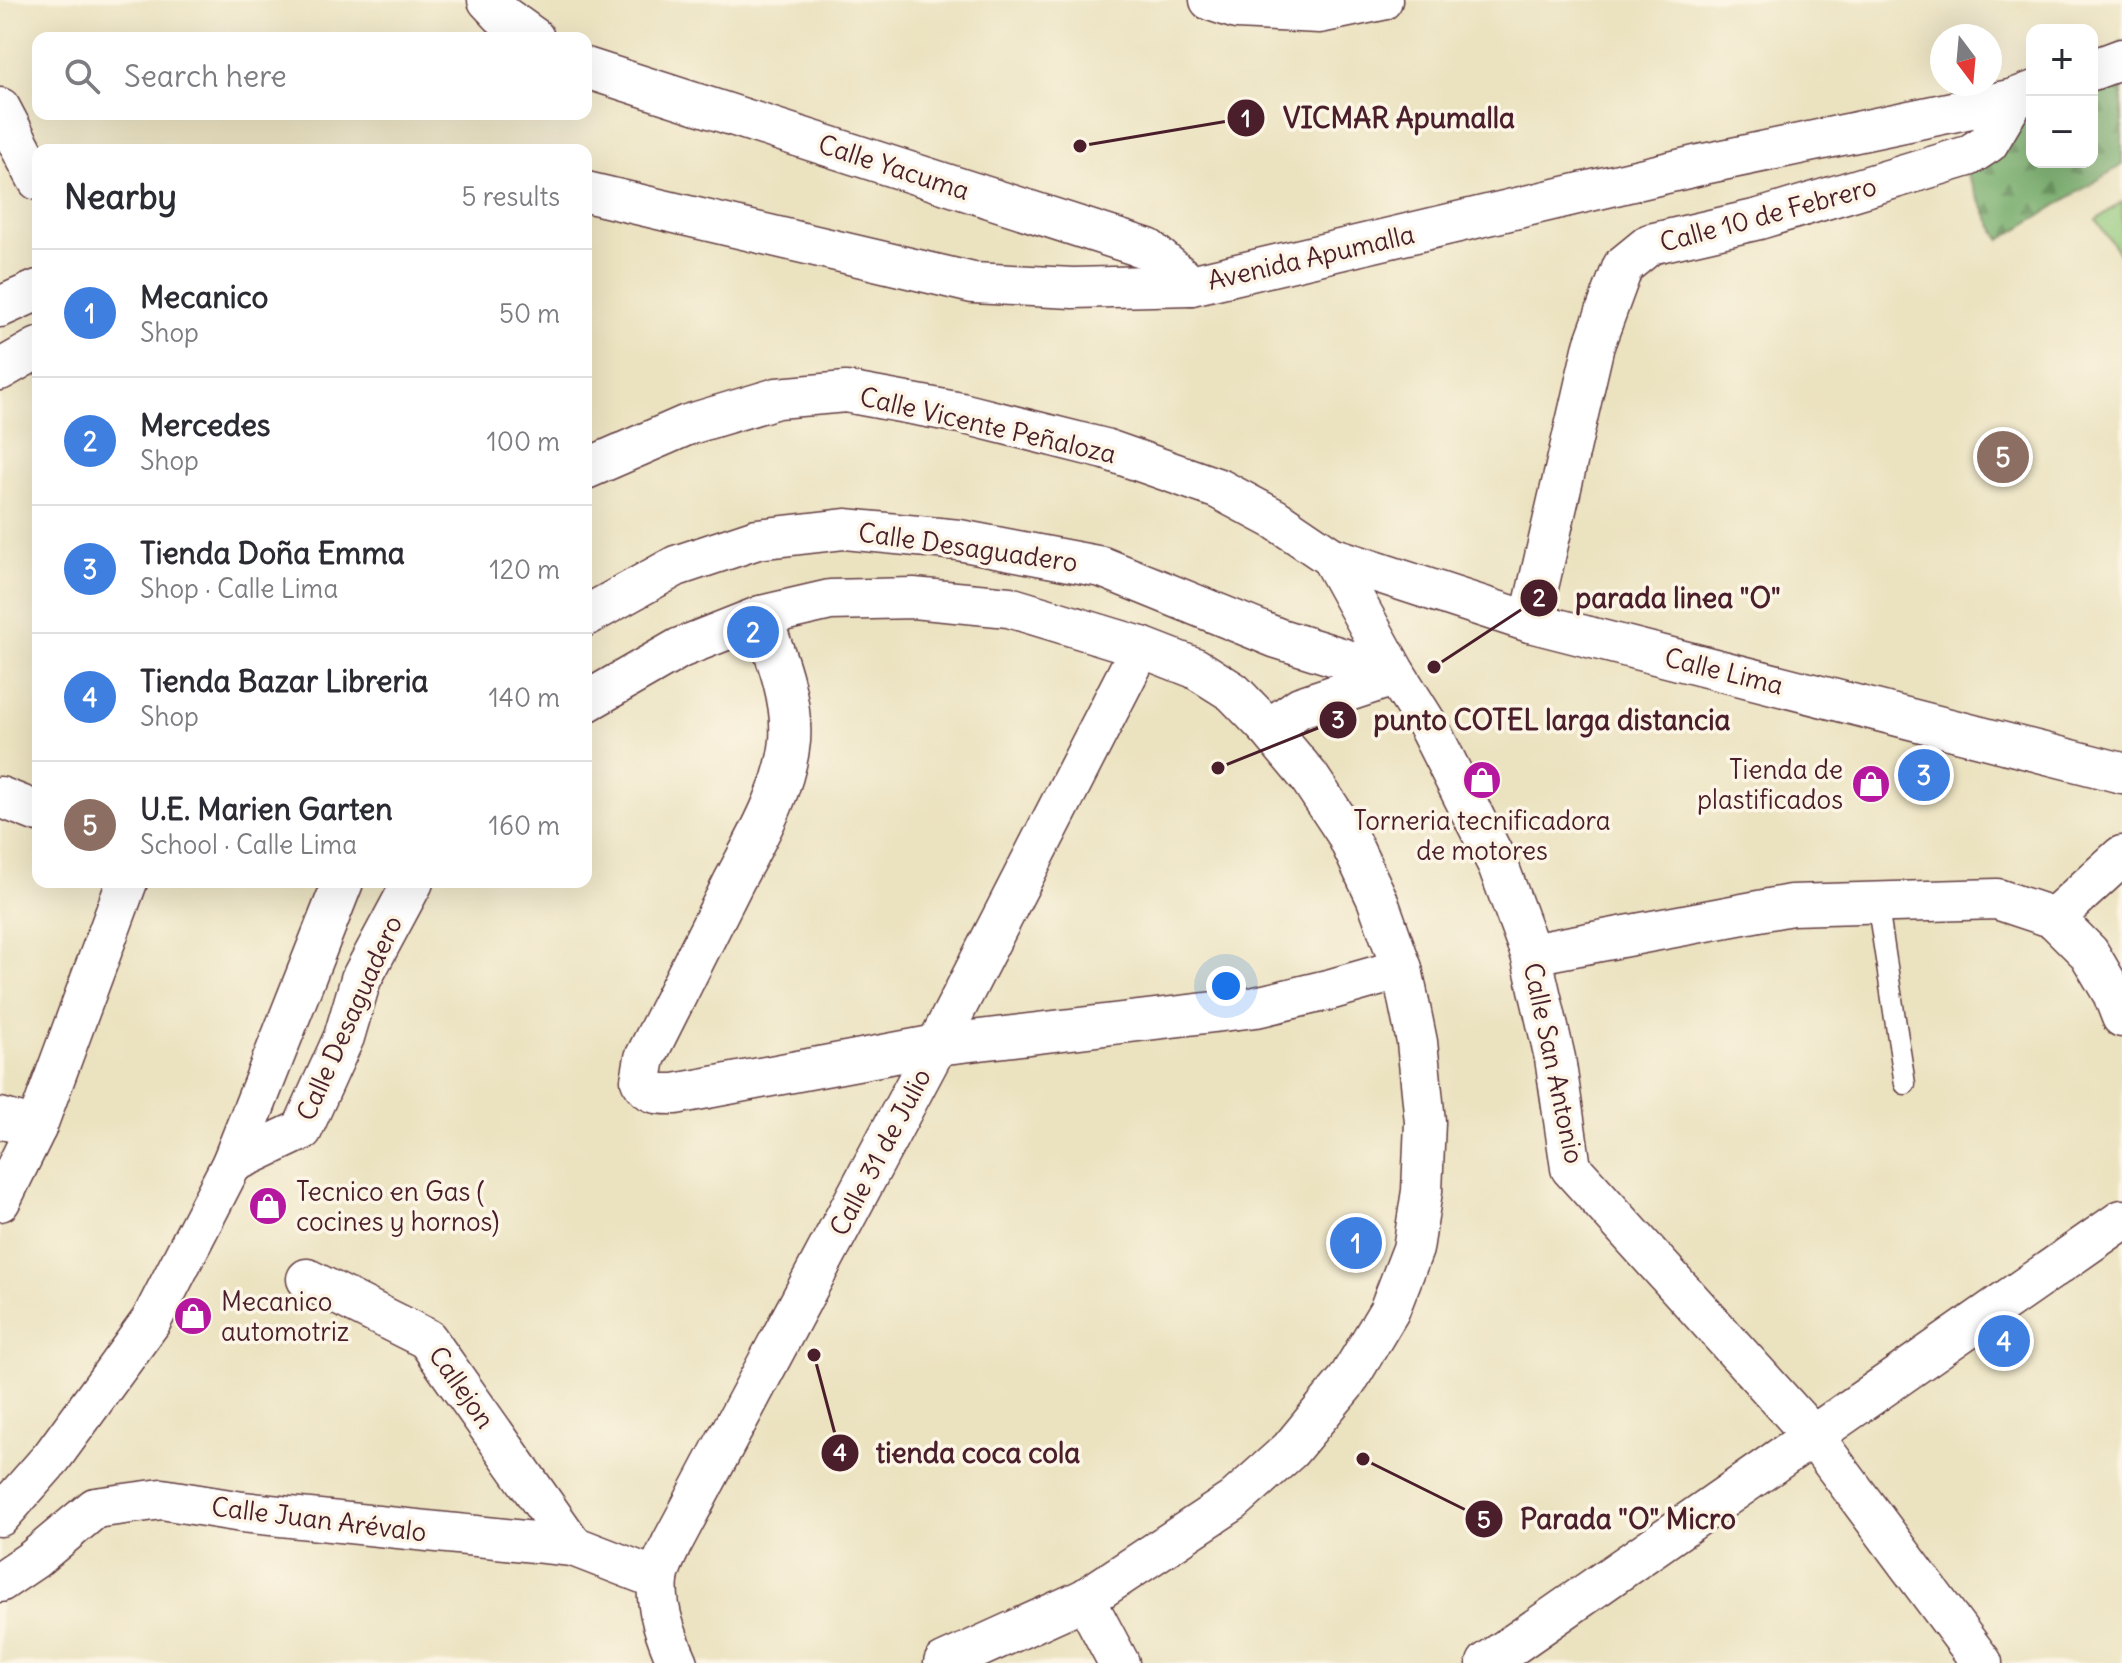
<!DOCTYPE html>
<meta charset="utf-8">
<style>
body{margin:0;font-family:Delius,sans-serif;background:#f2f2f3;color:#2b2b33}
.controls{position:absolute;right:24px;top:24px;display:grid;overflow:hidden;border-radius:16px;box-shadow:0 8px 32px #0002}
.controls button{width:72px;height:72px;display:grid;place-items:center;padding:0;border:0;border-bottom:2px solid #e1e1e2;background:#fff;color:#2b2b33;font:40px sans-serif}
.compass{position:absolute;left:1930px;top:24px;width:72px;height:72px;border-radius:50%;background:#fff;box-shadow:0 8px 32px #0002;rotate:164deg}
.you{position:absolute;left:1226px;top:986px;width:28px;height:28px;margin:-20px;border:6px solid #fff;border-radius:50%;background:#1a73e8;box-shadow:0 0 0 12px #1a73e833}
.badge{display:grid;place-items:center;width:52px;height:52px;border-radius:50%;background:#111827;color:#fff;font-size:26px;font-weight:700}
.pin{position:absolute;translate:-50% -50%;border:4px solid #fff;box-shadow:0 2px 8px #0006}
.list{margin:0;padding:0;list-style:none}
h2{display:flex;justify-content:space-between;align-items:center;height:104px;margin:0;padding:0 32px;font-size:34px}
h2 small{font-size:26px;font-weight:400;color:#7c7c81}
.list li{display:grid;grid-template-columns:52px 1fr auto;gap:24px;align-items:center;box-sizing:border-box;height:128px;padding:0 32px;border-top:2px solid #e1e1e2}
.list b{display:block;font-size:30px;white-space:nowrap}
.list p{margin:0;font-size:26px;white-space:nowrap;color:#7c7c81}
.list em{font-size:26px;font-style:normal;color:#7c7c81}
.icon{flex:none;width:44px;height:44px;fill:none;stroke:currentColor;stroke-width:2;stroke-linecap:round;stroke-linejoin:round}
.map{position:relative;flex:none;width:2122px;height:1663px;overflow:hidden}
.search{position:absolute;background:#fff;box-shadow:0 8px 32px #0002;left:32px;top:32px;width:560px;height:88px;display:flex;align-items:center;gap:20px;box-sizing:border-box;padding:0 28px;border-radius:16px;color:#7c7c81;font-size:30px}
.panel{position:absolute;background:#fff;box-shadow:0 8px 32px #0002;left:32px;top:144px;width:560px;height:744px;border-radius:16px}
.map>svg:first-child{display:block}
</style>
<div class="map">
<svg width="2122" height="1663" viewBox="0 0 2122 1663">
<defs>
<pattern id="forest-firs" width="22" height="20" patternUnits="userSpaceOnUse" patternTransform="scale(2)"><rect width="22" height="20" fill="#74ac6a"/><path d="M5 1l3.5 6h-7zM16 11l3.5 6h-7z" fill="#618b57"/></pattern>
</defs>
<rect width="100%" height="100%" fill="#fcf5e5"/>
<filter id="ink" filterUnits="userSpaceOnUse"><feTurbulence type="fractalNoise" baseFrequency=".0125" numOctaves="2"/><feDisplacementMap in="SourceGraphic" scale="16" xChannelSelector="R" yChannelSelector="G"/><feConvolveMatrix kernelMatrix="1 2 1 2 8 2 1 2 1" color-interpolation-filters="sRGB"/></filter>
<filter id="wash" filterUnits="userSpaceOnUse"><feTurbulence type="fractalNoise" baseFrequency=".006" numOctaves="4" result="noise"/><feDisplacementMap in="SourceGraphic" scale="32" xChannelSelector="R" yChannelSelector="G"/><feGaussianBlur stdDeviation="1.8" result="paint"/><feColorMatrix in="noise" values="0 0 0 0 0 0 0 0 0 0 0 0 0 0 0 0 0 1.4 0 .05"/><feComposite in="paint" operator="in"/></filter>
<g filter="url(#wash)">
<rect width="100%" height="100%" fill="#ebe2c0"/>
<!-- green -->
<path fill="#90c77a" stroke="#6d7352" stroke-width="2" d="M 2122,202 L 2122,257 L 2096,220 Z"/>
<!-- forest -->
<path fill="url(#forest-firs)" stroke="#5f664a" stroke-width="2" d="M 2122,41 L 2122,165 L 2000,240 L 1950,142 L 2032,108 L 2032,162 L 2092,162 L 2092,69 Z"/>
</g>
<g filter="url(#ink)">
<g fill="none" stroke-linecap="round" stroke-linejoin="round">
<defs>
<path id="lane" d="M 1877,901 L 1905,1084"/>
<g id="street">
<path d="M 488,0 L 502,15 L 534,38"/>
<path d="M 1210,0 L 1237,9 L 1320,13 L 1382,0"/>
<path d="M 586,68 L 1148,249 L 1191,285"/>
<path d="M 2092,70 L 2122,59"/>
<path d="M 0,108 L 38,180"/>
<path d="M 586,192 L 973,283 L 1073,288 L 1191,285 L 1704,164 L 2014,99 L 2032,92"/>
<path d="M 0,307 L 38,290"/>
<path d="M 0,370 L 38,348"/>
<path d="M 586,469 L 687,425 L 777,398 L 846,392 L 961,413 L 1105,449 L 1219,489 L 1275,519 L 1331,557 L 1530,622 L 2122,773"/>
<path d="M 1331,557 L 1396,675 L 1428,726 L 1498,865 L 1531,954 L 1555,1058 L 1571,1168 L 1813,1436 L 1982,1663"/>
<path d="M 586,616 L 676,566 L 757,539 L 845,529 L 959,540 L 1102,567 L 1277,638 L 1396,675"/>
<path d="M 761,616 C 776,656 793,698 790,741 C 785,791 756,839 733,883 C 704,941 675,999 645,1058 L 641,1080 C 649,1095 659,1094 675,1094 L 937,1045 L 1256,1007 L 1332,989 L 1402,969"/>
<path d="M 1530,622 L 1594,345 L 1623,266 L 1650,244 L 1759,219 L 1968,156 L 1988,143 L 2014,99"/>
<path d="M 586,702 L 680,648 L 761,616 L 830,600 L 913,598 L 1009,607 L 1141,647 L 1195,668 L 1233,692 L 1269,729 L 1309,777 L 1346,833 L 1377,899 L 1402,969 L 1417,1042 L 1425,1122 L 1422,1191 L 1413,1249 L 1389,1311 L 1347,1381 L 1290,1450 L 1233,1501 L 1085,1599 L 944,1663"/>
<path d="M 1269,729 L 1300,707 L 1396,675"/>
<path d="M 0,797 L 38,812"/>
<path d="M 2054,918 L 2122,856"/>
<path d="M 1531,954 L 1791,905 L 1997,899 L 2054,918 L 2089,953 L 2113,994 L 2122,1017"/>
<path d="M 0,1118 L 36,1128"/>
<path d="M 232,1163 L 302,1130 L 344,1037 L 361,979 L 413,882"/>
<path d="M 0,1201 L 36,1128 L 127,882"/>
<path d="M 307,1279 L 427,1339 L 573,1546"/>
<path d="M 0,1516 L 52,1457 L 151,1321 L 232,1163 L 343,882"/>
<path d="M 0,1582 L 34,1559 L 95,1508 L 162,1499 L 242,1512 L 573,1546 L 658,1579"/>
<path d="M 1085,1599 L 1119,1663"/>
<path d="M 678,1663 C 667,1638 655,1608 658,1580 C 659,1568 667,1554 672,1543 L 937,1045 L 1141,647"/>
<path d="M 1487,1663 L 2122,1220"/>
</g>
</defs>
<!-- lane casing -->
<use href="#lane" stroke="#623c41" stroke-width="23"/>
<!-- street casing -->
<use href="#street" stroke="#623c41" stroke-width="43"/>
<!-- lane -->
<use href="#lane" stroke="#fff" stroke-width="20"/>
<!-- street -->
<use href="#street" stroke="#fff" stroke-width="40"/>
</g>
</g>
<!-- icons -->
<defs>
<symbol id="shop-disc" viewBox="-11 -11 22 22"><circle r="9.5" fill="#b5179e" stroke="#fcf5e5"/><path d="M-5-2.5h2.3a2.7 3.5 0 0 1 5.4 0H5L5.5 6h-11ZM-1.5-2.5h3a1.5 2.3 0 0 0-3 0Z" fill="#fff"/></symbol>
</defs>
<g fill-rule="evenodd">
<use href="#shop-disc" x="1460" y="758" width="44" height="44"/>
<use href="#shop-disc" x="1849" y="762" width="44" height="44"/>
<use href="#shop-disc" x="246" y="1184" width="44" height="44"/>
<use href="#shop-disc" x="171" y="1294" width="44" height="44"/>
</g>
<g text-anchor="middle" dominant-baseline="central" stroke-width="7" stroke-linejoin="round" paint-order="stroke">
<!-- street labels -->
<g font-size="26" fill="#4a1f2b" stroke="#fcf5e5">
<text transform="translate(894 167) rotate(18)">Calle Yacuma</text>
<text transform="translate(1768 214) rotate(-15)">Calle 10 de Febrero</text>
<text transform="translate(1311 257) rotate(-13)">Avenida Apumalla</text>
<text transform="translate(988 425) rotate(13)">Calle Vicente Peñaloza</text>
<text transform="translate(968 547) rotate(8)">Calle Desaguadero</text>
<text transform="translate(1724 671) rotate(14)">Calle Lima</text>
<text transform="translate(349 1018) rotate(-66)">Calle Desaguadero</text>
<text transform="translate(1554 1063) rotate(78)">Calle San Antonio</text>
<text transform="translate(880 1152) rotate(-62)">Calle 31 de Julio</text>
<text transform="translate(462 1387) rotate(55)">Callejon</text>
<text transform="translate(319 1519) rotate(7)">Calle Juan Arévalo</text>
</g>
<!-- poi labels -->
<g font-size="26" fill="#4a1f2b" stroke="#fcf5e5" text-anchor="start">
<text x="1843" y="769" text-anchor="end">Tienda de<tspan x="1843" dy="30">plastificados</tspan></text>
<text x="1482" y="820" text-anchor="middle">Torneria tecnificadora<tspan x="1482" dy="30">de motores</tspan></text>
<text x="296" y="1191">Tecnico en Gas (<tspan x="296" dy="30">cocines y hornos)</tspan></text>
<text x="221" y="1301">Mecanico<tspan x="221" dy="30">automotriz</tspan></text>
</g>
</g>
<!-- callouts -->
<path fill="none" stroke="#4a1f2b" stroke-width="3" d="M1080 146L1246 118M1434 667L1539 598M1218 768L1338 720M814 1355L840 1453M1363 1459L1484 1519"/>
<g fill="#4a1f2b" stroke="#fcf5e5" stroke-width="3">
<circle cx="1080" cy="146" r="8"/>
<circle cx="1434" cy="667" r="8"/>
<circle cx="1218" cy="768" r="8"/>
<circle cx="814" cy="1355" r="8"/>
<circle cx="1363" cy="1459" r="8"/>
<circle cx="1246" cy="118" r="20"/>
<circle cx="1539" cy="598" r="20"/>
<circle cx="1338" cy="720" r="20"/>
<circle cx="840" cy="1453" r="20"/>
<circle cx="1484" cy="1519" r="20"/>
</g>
<g font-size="24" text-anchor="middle" font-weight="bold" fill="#fff">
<text x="1246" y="127">1</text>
<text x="1539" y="606">2</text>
<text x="1338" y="728">3</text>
<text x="840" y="1461">4</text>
<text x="1484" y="1528">5</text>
</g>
<g font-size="28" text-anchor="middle" font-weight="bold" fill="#4a1f2b" stroke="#fcf5e5" stroke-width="7" stroke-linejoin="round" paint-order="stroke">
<text x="1399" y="128">VICMAR Apumalla</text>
<text x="1678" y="608">parada linea "O"</text>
<text x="1552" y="730">punto COTEL larga distancia</text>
<text x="978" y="1463">tienda coca cola</text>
<text x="1628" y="1529">Parada "O" Micro</text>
</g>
</svg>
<div class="controls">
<button>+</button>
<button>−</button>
</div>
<svg class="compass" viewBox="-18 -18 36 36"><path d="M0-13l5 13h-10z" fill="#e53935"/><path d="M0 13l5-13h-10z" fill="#7c7c81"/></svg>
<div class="you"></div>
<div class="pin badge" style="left:1356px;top:1243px;background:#3f7fe0">1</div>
<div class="pin badge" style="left:753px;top:632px;background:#3f7fe0">2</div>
<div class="pin badge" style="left:1924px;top:775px;background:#3f7fe0">3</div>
<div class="pin badge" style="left:2004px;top:1341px;background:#3f7fe0">4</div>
<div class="pin badge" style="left:2003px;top:457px;background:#8d6e63">5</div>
<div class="search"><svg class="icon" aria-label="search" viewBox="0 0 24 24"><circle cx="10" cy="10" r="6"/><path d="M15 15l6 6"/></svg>Search here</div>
<section class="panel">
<h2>Nearby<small>5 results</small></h2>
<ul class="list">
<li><span class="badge" style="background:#3f7fe0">1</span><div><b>Mecanico</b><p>Shop</p></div><em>50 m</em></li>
<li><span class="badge" style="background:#3f7fe0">2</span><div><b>Mercedes</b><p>Shop</p></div><em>100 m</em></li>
<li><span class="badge" style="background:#3f7fe0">3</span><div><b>Tienda Doña Emma</b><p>Shop · Calle Lima</p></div><em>120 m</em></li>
<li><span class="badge" style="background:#3f7fe0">4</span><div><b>Tienda Bazar Libreria</b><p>Shop</p></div><em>140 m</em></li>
<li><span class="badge" style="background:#8d6e63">5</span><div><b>U.E. Marien Garten</b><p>School · Calle Lima</p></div><em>160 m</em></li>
</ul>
</section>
</div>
